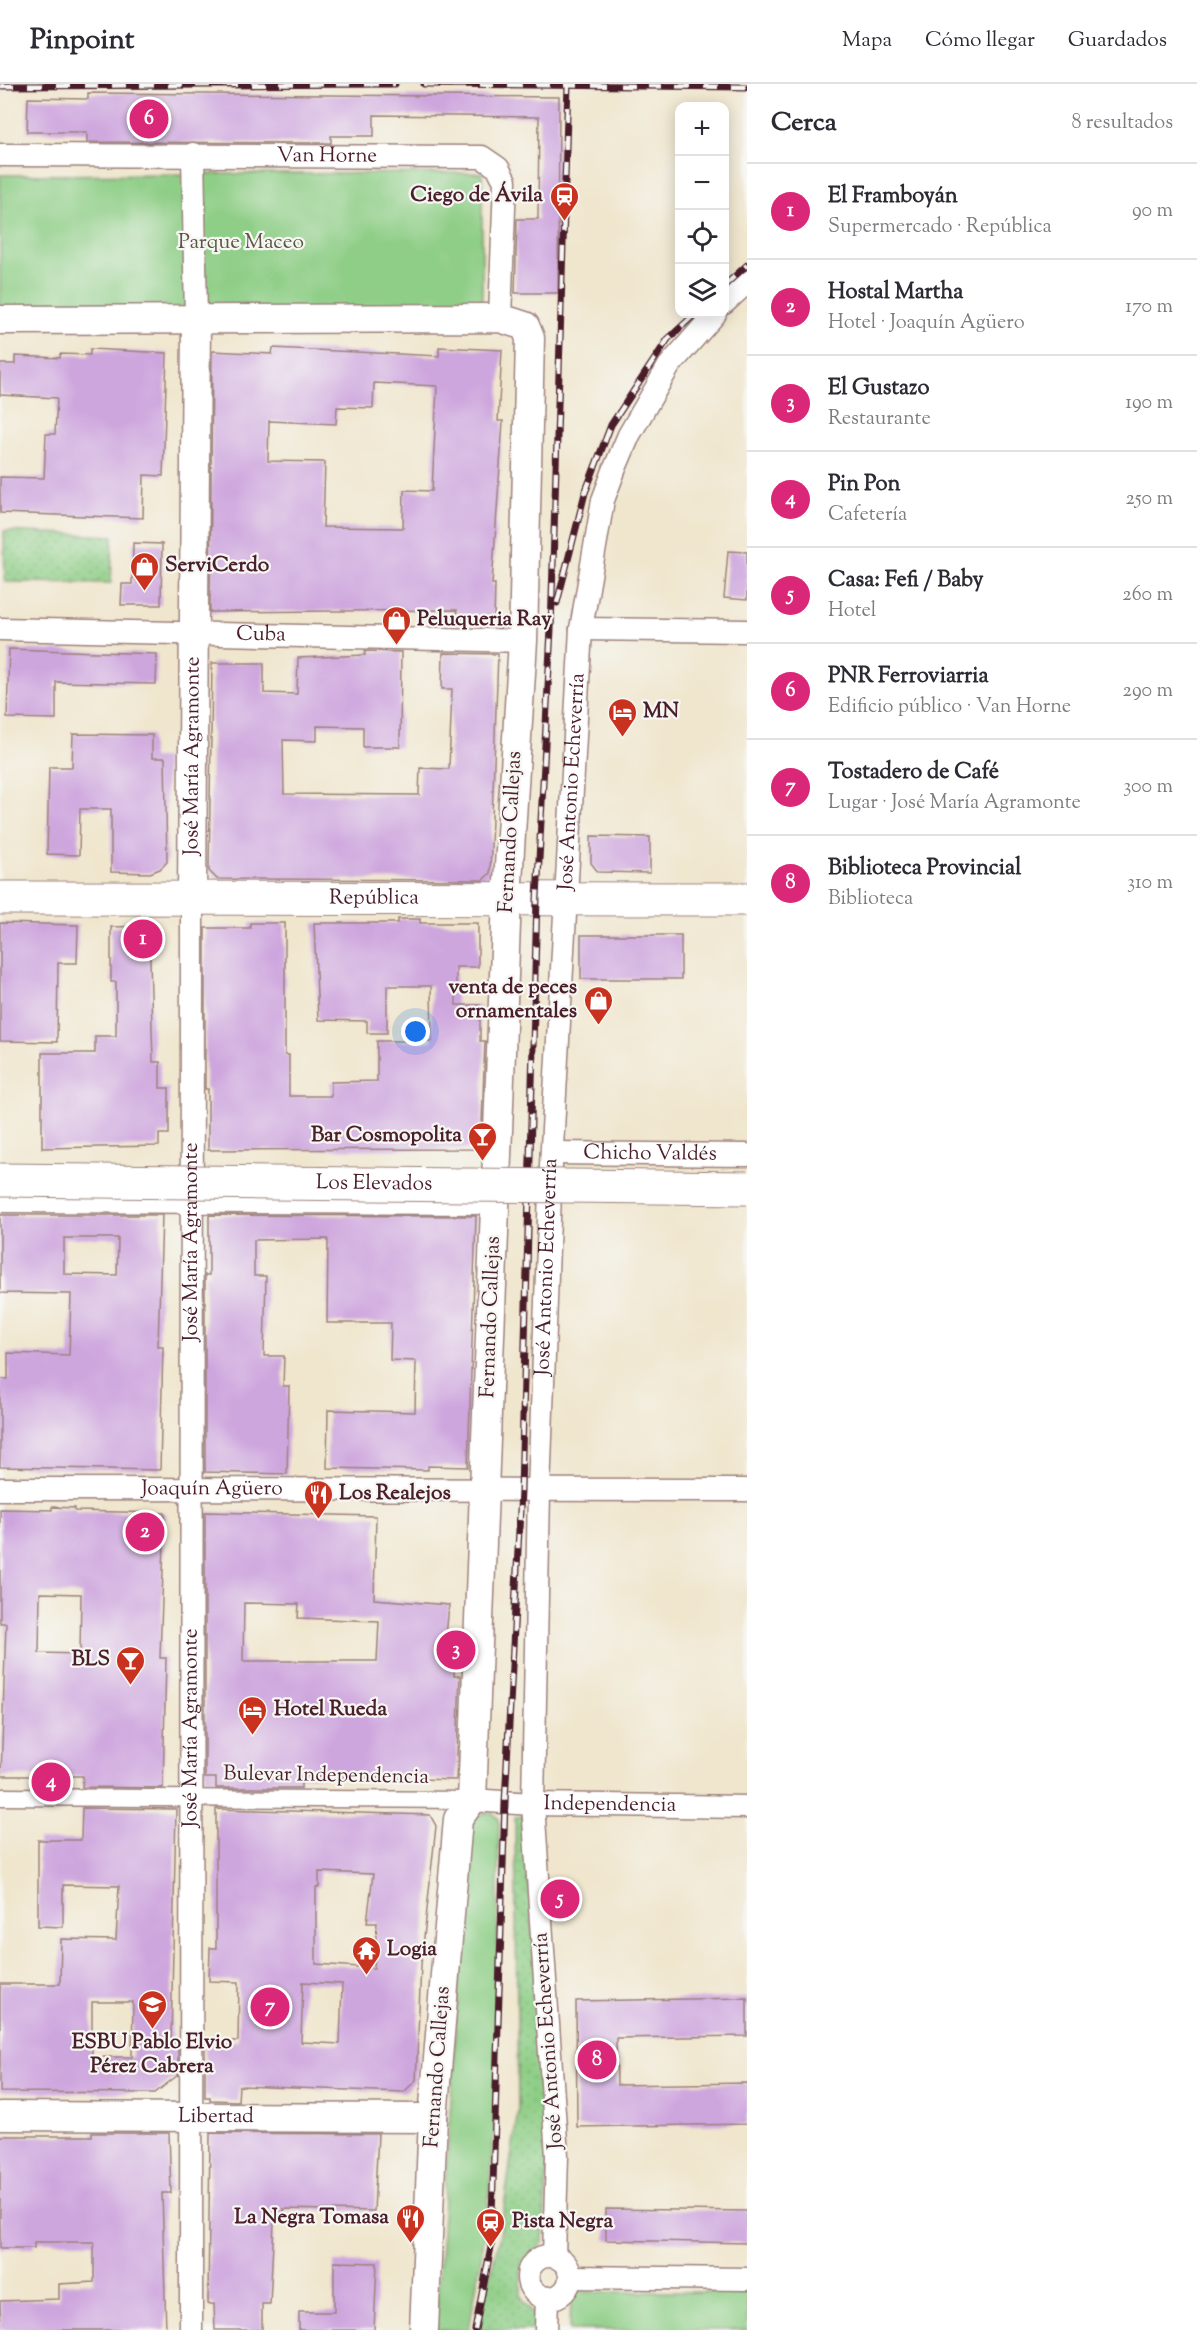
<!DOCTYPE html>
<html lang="es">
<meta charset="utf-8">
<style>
body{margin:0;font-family:"Sorts Mill Goudy",serif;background:#f7f7f7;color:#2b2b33}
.controls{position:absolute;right:18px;top:18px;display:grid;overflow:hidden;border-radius:12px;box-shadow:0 3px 15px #0003}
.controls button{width:54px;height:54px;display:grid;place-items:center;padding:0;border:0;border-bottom:2px solid #e1e1e2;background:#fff;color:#2b2b33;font:30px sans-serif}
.you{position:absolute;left:416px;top:948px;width:21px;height:21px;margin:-15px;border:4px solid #fff;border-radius:50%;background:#1a73e8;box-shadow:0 0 0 9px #1a73e833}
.badge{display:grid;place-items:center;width:39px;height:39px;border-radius:50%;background:#db2777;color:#fff;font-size:20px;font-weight:700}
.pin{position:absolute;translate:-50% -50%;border:3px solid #fff;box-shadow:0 2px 6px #0006}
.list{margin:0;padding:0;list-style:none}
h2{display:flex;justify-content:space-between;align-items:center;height:78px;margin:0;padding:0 24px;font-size:26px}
h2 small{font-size:20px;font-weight:400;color:#7c7c81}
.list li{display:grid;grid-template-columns:39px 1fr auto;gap:18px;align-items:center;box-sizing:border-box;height:96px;padding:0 24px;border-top:2px solid #e1e1e2}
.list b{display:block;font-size:22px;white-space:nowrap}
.list p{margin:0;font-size:20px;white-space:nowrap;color:#7c7c81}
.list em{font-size:20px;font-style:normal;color:#7c7c81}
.icon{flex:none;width:33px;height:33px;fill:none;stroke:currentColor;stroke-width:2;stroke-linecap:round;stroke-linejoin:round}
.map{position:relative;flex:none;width:747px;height:2246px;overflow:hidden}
header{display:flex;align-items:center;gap:36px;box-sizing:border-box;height:84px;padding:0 30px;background:#fff;border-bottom:2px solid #e1e1e2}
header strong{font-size:28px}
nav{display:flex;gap:33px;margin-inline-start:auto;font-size:21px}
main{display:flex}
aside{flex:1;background:#fff}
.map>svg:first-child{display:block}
</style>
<header>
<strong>Pinpoint</strong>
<nav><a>Mapa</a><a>Cómo llegar</a><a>Guardados</a></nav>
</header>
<main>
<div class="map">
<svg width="747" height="2246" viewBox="0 0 747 2246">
<defs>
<pattern id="grass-dots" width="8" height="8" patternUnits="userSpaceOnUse" patternTransform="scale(1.5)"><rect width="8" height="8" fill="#8ece86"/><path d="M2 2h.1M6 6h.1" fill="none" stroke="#7cb074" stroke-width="1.8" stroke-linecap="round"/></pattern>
</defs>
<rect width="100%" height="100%" fill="#f6f6f2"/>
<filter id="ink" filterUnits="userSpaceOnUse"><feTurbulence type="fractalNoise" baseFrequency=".0167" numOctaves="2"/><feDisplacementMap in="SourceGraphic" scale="12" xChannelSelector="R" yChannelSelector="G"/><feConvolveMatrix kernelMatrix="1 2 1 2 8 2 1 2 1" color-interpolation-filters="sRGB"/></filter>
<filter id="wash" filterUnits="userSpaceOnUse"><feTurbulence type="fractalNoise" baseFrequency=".008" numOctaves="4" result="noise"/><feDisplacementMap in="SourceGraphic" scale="24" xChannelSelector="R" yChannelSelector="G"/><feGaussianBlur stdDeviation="1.35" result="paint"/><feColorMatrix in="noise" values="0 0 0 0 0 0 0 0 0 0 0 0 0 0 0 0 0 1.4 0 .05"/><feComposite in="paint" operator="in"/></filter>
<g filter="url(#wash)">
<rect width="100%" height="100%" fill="#f0e6ce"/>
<!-- grass -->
<g fill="url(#grass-dots)" stroke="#6c7658" stroke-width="1.5">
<path d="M 4,447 L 113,452 L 111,499 L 5,498 Z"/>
<path d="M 523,1732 L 549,2051 L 543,2159 L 521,2179 L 521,2212 L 534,2232 L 533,2246 L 477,2246 L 500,2151 L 518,2026 L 515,1733 Z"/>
</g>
<!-- park -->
<g fill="#8ece86" stroke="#6c7658" stroke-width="1.5">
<path d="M 482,89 L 482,227 L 0,228 L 0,91 Z"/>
<path d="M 492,1728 L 499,1735 L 495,2035 L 487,2136 L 469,2246 L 435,2246 L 470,1739 L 475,1732 Z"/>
<path d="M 571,2208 L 747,2208 L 747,2246 L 570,2246 Z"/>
</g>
<g id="blocks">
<!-- building -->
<g fill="#cea6de" fill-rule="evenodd">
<path d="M 88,9 L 559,13 L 558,209 L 515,209 L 517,135 L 538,135 L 539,33 L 374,31 L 374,52 L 331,52 L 331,59 L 87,58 L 87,48 L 27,48 L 28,14 L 88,15 Z"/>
<path d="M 439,263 L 502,266 L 498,337 L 503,337 L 492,500 L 495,500 L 494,536 L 456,534 L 457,526 L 210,528 L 212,267 L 272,270 L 273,264 L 439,272 ZM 374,299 L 437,302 L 432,407 L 404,406 L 403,444 L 323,443 L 325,378 L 268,377 L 269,337 L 336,340 L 337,323 L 373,324 Z"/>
<path d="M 90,265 L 167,269 L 163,392 L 144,391 L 143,434 L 0,429 L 0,393 L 44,394 L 46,350 L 55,350 L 57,314 L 0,311 L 0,280 L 15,280 L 15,272 L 60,274 L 60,270 L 90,271 Z"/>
<path d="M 133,459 L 162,460 L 161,521 L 121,521 L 122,500 L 132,500 Z"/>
<path d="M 728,467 L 747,468 L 747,516 L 724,514 Z"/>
<path d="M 9,565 L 157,570 L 156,600 L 56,598 L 56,635 L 7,634 Z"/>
<path d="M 365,567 L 401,568 L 400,663 L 363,663 L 363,643 L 317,642 L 317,657 L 283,656 L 284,710 L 419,711 L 420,684 L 449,685 L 452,605 L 442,605 L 443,569 L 498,570 L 490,789 L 483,796 L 217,795 L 209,787 L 212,579 L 264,579 L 264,609 L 297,610 L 298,574 L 365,571 Z"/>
<path d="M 73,650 L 152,651 L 152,674 L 165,674 L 167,778 L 160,785 L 150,789 L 111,788 L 111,725 L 80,725 L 79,771 L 47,770 L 49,683 L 72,683 Z"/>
<path d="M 591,752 L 650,753 L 650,789 L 598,788 L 591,779 Z"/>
<path d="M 398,835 L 420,835 L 420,839 L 478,839 L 478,883 L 456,883 L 456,921 L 480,921 L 480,957 L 485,957 L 481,1065 L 208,1066 L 208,1005 L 205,1005 L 205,844 L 250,844 L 250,839 L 285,839 L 285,971 L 289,971 L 289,1012 L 331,1012 L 331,998 L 377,997 L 377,957 L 432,957 L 431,902 L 387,902 L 387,949 L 367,949 L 367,937 L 318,936 L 314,839 L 398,839 Z"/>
<path d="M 0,839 L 78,841 L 77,879 L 58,879 L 57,958 L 0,957 Z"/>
<path d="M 149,842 L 153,978 L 160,978 L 160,1004 L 169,1004 L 169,1050 L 159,1050 L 159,1062 L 42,1064 L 42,969 L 95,969 L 95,952 L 116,952 L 116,898 L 111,898 L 111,843 Z"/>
<rect x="581" y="851" width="100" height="44"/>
<path d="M 0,1131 L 162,1131 L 158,1262 L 163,1262 L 160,1386 L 0,1383 L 0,1295 L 8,1295 L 8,1269 L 69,1271 L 71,1210 L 0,1209 ZM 64,1154 L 118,1154 L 117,1191 L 64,1190 Z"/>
<path d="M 209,1131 L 476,1132 L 468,1383 L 428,1382 L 428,1386 L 327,1384 L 328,1326 L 415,1328 L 416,1277 L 390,1276 L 391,1239 L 327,1239 L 328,1155 L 254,1156 L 254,1192 L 266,1192 L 264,1272 L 284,1272 L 283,1302 L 289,1302 L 287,1390 L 205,1388 L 205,1191 L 209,1191 Z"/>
<path d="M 52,1423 L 75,1424 L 75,1427 L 165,1429 L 160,1574 L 166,1574 L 163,1704 L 82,1703 L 83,1692 L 1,1692 L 6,1539 L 0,1539 L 0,1425 L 52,1426 ZM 40,1509 L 81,1510 L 80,1570 L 39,1569 Z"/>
<path d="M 205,1428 L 376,1432 L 374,1515 L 449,1521 L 445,1562 L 455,1562 L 454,1592 L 460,1592 L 456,1696 L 301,1692 L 301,1704 L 216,1704 L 216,1694 L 205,1694 ZM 244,1519 L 299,1520 L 298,1534 L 379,1537 L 377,1577 L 243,1577 Z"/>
<path d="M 82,1724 L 176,1725 L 171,1957 L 178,1957 L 178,1991 L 155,2009 L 0,2008 L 0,1900 L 60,1900 L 61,1855 L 116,1856 L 119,1802 L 63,1801 L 63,1843 L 38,1842 L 38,1756 L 81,1756 ZM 92,1918 L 133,1918 L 132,1973 L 92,1973 Z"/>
<path d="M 216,1725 L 430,1731 L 436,1742 L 421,1881 L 416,1996 L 404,2008 L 239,2002 L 238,2017 L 210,2016 L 210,2013 L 205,2013 L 205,1957 L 238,1957 L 239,1898 L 209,1897 L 210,1864 L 216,1864 ZM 319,1788 L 373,1790 L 367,1839 L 377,1839 L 374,1884 L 316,1880 L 316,1803 L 319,1803 ZM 303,1898 L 342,1900 L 340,1960 L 301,1958 Z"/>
<path d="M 747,1914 L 747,1952 L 616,1954 L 617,2001 L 747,1999 L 747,2040 L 577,2043 L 576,1917 Z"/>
<path d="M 92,2049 L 169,2049 L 171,2109 L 162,2109 L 166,2246 L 1,2246 L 0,2217 L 59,2215 L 59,2200 L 94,2198 L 94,2158 L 34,2158 L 34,2164 L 0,2164 L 0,2052 L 92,2052 Z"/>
<path d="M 210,2049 L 378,2050 L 374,2127 L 284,2125 L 284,2138 L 274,2138 L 270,2220 L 262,2220 L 262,2246 L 215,2246 L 214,2220 L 208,2220 Z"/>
<path d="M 606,2125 L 747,2127 L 747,2159 L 606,2156 Z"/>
<path d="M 334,2178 L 377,2179 L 374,2246 L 299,2246 L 299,2228 L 334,2228 Z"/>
</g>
</g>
</g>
<g filter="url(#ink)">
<use href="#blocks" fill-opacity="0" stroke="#9d827c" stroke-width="1.5"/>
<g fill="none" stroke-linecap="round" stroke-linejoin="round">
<defs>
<path id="pedestrian" d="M 0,1713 L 472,1716"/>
<g id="minor">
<path d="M 193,70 L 196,235"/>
<path id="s1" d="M 0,71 L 482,73 L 498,84 L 505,97 L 500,234"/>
<path d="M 724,219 L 747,198"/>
<path id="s2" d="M 0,545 L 523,557"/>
<path d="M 581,545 L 747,547"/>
<path id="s3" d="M 552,1069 L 747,1071"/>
<path d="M 0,1117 L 495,1119"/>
<path id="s4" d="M 0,1405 L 747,1406"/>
<path id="s5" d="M 472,1716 L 533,1720 L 747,1723"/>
<circle cx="549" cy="2193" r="21"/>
<path id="s6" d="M 554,2172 L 557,2072 L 533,1720 L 539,1407 L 551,1081 L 581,545 L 603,416 L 615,384 L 629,351 L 669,282 L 715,230"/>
<path d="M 571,2193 L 747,2195"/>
<path id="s7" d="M 191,2246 L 192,814"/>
<path d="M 546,2246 L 547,2214"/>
</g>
<g id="tertiary">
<path d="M 0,236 L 500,234 L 525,242 L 530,254 L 523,557 L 507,814 L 472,1716 L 458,1735 L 433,2034 L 424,2246"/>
<path id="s8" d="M 192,814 L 196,235"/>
<path id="s9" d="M 0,2032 L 433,2034"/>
</g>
<g id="primary">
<path id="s10" d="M 0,814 L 747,815"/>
</g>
</defs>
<!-- pedestrian casing -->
<use href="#pedestrian" stroke="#9d827c" stroke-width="19"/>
<!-- minor casing -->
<use href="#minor" stroke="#9d827c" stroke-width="25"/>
<!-- tertiary casing -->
<use href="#tertiary" stroke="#9d827c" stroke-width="31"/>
<!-- primary casing -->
<use href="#primary" stroke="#9d827c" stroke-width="35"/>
<!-- pedestrian -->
<use href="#pedestrian" stroke="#fff" stroke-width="16"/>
<!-- minor -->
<use href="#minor" stroke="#fff" stroke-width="22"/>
<!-- tertiary -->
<use href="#tertiary" stroke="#fff" stroke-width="28"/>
<!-- primary -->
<use href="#primary" stroke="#fff" stroke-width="33"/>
<defs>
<g id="rail">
<path d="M 424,0 L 747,3"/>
<path d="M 0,2 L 395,0"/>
<path d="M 724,202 L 747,181"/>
<path d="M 557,519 L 585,409 L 611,341 L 668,255 L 695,230"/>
<path d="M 475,2246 L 491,2163 L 505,1718 L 521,1407 L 537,814 L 551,545 L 568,0"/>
</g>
</defs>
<!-- rail casing -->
<use href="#rail" stroke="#4a1f2b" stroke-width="7"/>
<!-- rail -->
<use href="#rail" stroke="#f6f6f2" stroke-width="4.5" stroke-dasharray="14" stroke-linecap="butt"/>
<defs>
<g id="primary-bridge">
<path id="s11" d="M 0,1096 L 747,1104"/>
</g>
</defs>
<!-- primary-bridge casing -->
<use href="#primary-bridge" stroke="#9d827c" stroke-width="35" stroke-linecap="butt"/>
<!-- primary-bridge -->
<use href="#primary-bridge" stroke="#fff" stroke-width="33"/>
</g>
</g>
<!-- icons -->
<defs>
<symbol id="station-pin" viewBox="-11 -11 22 30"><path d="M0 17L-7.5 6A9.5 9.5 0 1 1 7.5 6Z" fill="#c8321e" stroke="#f6f6f2"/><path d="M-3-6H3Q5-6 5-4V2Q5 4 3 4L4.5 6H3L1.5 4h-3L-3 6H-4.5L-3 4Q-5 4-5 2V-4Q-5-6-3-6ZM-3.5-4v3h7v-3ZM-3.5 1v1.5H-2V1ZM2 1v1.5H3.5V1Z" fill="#fff"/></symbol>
<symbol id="shop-pin" viewBox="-11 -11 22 30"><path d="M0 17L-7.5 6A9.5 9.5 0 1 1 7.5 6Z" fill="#c8321e" stroke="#f6f6f2"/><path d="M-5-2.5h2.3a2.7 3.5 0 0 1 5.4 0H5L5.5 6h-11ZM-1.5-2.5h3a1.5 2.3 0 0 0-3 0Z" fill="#fff"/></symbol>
<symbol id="hotel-pin" viewBox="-11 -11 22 30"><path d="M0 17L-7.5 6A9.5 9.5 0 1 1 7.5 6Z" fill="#c8321e" stroke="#f6f6f2"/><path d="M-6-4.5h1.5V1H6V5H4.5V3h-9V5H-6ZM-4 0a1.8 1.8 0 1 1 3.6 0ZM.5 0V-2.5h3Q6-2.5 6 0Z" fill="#fff"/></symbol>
<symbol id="bar-pin" viewBox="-11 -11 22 30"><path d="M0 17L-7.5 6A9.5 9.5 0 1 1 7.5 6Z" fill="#c8321e" stroke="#f6f6f2"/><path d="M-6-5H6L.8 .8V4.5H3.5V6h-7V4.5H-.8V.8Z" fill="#fff"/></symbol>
<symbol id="restaurant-pin" viewBox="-11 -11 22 30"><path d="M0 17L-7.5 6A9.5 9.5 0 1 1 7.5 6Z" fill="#c8321e" stroke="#f6f6f2"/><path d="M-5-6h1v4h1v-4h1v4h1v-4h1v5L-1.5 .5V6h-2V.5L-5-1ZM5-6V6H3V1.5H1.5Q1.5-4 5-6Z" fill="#fff"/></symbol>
<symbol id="temple-pin" viewBox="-11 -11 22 30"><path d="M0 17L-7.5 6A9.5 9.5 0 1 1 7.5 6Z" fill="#c8321e" stroke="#f6f6f2"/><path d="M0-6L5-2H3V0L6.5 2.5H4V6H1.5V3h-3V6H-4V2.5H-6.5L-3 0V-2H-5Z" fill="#fff"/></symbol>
<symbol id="school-pin" viewBox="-11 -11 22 30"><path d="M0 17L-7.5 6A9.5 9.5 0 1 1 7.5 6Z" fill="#c8321e" stroke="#f6f6f2"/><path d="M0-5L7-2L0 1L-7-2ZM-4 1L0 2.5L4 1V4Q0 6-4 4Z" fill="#fff"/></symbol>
</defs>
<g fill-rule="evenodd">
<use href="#station-pin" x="548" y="96" width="33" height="45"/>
<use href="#shop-pin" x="128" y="466" width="33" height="45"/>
<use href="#shop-pin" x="380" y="520" width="33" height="45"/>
<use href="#hotel-pin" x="606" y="612" width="33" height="45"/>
<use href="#shop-pin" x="582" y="900" width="33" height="45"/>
<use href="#bar-pin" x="466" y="1036" width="33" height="45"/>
<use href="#restaurant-pin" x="302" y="1394" width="33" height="45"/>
<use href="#bar-pin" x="114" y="1560" width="33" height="45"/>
<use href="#hotel-pin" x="236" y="1610" width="33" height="45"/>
<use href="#temple-pin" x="350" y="1850" width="33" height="45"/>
<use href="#school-pin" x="136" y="1904" width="33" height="45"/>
<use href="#restaurant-pin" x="394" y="2118" width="33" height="45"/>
<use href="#station-pin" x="474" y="2122" width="33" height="45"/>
</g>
<g text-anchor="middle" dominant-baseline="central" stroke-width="4.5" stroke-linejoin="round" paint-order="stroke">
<!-- street labels -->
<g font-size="21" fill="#4a1f2b" stroke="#f6f6f2">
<text stroke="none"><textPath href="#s1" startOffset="327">Van Horne</textPath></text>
<text stroke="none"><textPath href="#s2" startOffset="261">Cuba</textPath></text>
<text stroke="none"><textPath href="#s8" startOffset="142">José María Agramonte</textPath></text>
<text stroke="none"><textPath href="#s6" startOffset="1476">José Antonio Echeverría</textPath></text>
<text transform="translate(511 748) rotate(-87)">Fernando Callejas</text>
<text stroke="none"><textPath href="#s10" startOffset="374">República</textPath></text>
<text stroke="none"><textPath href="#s3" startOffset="98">Chicho Valdés</textPath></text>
<text stroke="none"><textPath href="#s11" startOffset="374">Los Elevados</textPath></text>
<text stroke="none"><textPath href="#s7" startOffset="1088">José María Agramonte</textPath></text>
<text stroke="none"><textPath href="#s6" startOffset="990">José Antonio Echeverría</textPath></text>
<text transform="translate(491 1233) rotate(-88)">Fernando Callejas</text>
<text stroke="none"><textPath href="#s4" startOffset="212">Joaquín Agüero</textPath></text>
<text stroke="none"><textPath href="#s7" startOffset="602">José María Agramonte</textPath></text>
<text transform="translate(326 1692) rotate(1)">Bulevar Independencia</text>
<text stroke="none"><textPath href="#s5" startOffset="138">Independencia</textPath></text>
<text transform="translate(549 1957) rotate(-94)">José Antonio Echeverría</text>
<text transform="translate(438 1983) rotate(-86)">Fernando Callejas</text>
<text stroke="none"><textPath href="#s9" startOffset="216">Libertad</textPath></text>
</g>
<!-- poi labels -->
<g font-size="21" font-weight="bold" fill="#4a1f2b" stroke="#f6f6f2" text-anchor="start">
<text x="543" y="112" text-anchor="end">Ciego de Ávila</text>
<text x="165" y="482">ServiCerdo</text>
<text x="417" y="536">Peluqueria Ray</text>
<text x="643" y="628">MN</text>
<text x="577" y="904" text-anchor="end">venta de peces<tspan x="577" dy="24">ornamentales</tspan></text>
<text x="462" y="1052" text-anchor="end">Bar Cosmopolita</text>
<text x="339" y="1410">Los Realejos</text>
<text x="110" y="1576" text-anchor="end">BLS</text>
<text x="274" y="1626">Hotel Rueda</text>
<text x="387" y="1866">Logia</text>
<text x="152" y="1959" text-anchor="middle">ESBU Pablo Elvio<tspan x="152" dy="24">Pérez Cabrera</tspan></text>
<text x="389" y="2134" text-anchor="end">La Negra Tomasa</text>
<text x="512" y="2138">Pista Negra</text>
</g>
<!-- park labels -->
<g font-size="21" fill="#5e5446" stroke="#f6f6f2">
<text x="241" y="159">Parque Maceo</text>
</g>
</g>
</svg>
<div class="controls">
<button>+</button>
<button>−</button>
<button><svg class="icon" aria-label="locate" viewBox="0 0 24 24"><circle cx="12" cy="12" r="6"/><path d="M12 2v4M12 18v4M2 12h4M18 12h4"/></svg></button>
<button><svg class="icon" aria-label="layers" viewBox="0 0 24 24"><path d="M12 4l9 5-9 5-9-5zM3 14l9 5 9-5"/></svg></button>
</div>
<div class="you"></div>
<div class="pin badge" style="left:143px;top:855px">1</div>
<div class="pin badge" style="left:145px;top:1448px">2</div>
<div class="pin badge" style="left:456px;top:1566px">3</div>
<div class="pin badge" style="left:51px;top:1698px">4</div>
<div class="pin badge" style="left:560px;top:1815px">5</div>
<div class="pin badge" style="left:149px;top:35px">6</div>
<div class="pin badge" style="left:270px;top:1923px">7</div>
<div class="pin badge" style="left:597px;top:1976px">8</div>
</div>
<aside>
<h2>Cerca<small>8 resultados</small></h2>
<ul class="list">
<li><span class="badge">1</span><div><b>El Framboyán</b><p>Supermercado · República</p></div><em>90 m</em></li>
<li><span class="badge">2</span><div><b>Hostal Martha</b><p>Hotel · Joaquín Agüero</p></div><em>170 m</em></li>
<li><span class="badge">3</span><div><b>El Gustazo</b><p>Restaurante</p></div><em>190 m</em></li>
<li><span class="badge">4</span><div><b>Pin Pon</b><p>Cafetería</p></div><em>250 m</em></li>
<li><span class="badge">5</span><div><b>Casa: Fefi / Baby</b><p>Hotel</p></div><em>260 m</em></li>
<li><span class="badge">6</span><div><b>PNR Ferroviarria</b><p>Edificio público · Van Horne</p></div><em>290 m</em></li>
<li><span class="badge">7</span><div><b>Tostadero de Café</b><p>Lugar · José María Agramonte</p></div><em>300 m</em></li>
<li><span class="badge">8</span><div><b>Biblioteca Provincial</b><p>Biblioteca</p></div><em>310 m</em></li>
</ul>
</aside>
</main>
